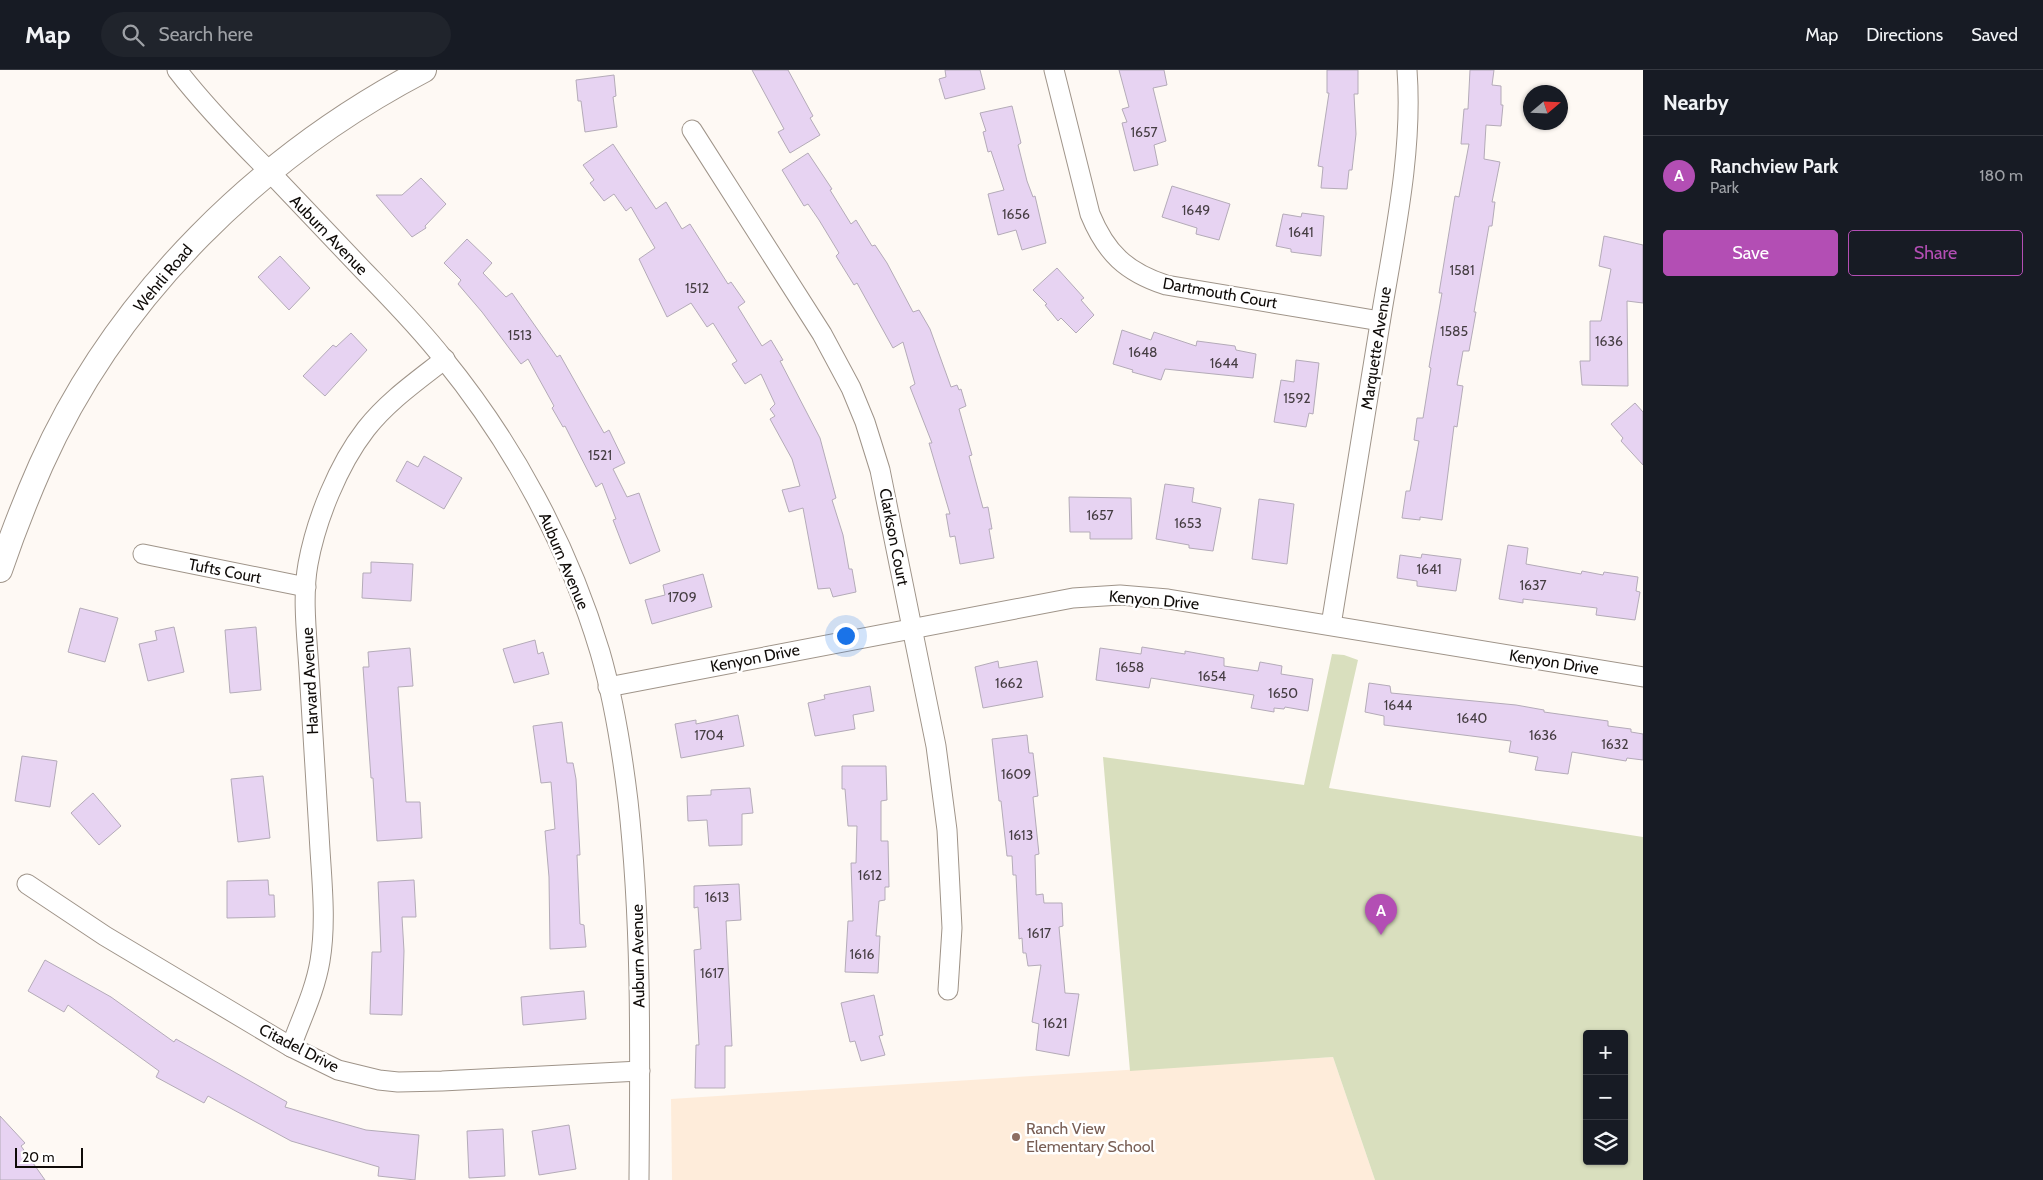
<!DOCTYPE html>
<meta charset="utf-8">
<style>
body{margin:0;font-family:Cabin,sans-serif;background:#20242c;color:#f1f3f6}
.controls{position:absolute;right:15px;bottom:15px;display:grid;overflow:hidden;border-radius:5px;box-shadow:0 1px 4px #0004}
.controls button{width:45px;height:45px;display:grid;place-items:center;padding:0;border:0;border-bottom:1px solid #363941;background:#171b24;color:#f1f3f6;font:25px sans-serif}
.compass{position:absolute;left:1523px;top:15px;width:45px;height:45px;border-radius:50%;background:#171b24;box-shadow:0 1px 4px #0004;rotate:71deg}
.scale{position:absolute;left:15px;bottom:12px;width:68px;box-sizing:border-box;padding-left:5px;border:2px solid #0f0b08;border-top:0;font-size:14px;line-height:18px;white-space:nowrap;color:#0f0b08;-webkit-text-stroke:4px #fff;paint-order:stroke}
.you{position:absolute;left:845px;top:565px;width:18px;height:18px;margin:-12px;border:4px solid #fff;border-radius:50%;background:#1a73e8;box-shadow:0 0 0 8px #1a73e833}
.badge{display:grid;place-items:center;width:32px;height:32px;border-radius:50%;background:#b34eb4;color:#fff;font-size:16px;font-weight:700}
.pin{position:absolute;translate:-50% -41px;filter:drop-shadow(0 1px 2px #0008)}
.pin::after{content:'';position:absolute;top:26px;width:18px;height:15px;background:inherit;clip-path:polygon(0 0,100% 0,50% 100%)}
.list{margin:0;padding:0;list-style:none}
h2{display:flex;justify-content:space-between;align-items:center;height:65px;margin:0;padding:0 20px;font-size:21px}
h2 small{font-size:16px;font-weight:400;color:#9ea1a6}
.list li{display:grid;grid-template-columns:32px 1fr auto;gap:15px;align-items:center;box-sizing:border-box;height:80px;padding:0 20px;border-top:1px solid #363941}
.list b{display:block;font-size:19px;white-space:nowrap}
.list p{margin:0;font-size:16px;white-space:nowrap;color:#9ea1a6}
.list em{font-size:16px;font-style:normal;color:#9ea1a6}
.actions{display:flex;gap:10px;padding:15px 20px}
.actions a{flex:1;padding:11px 0;border:1px solid #b34eb4;border-radius:5px;text-align:center;font-size:18px;color:#b34eb4}
.actions .main{background:#b34eb4;color:#fff}
.icon{flex:none;width:28px;height:28px;fill:none;stroke:currentColor;stroke-width:2;stroke-linecap:round;stroke-linejoin:round}
.map{position:relative;flex:none;width:1643px;height:1110px;overflow:hidden}
header{display:flex;align-items:center;gap:30px;box-sizing:border-box;height:70px;padding:0 25px;background:#171b24;border-bottom:1px solid #363941}
header strong{font-size:24px}
nav{display:flex;gap:28px;margin-inline-start:auto;font-size:18px}
.search{width:350px;height:45px;background:#20242c;display:flex;align-items:center;gap:12px;box-sizing:border-box;padding:0 18px;border-radius:28px;color:#9ea1a6;font-size:19px}
main{display:flex}
aside{flex:1;background:#171b24}
.map>svg:first-child{display:block}
</style>
<header>
<strong>Map</strong>
<div class="search"><svg class="icon" aria-label="search" viewBox="0 0 24 24"><circle cx="10" cy="10" r="6"/><path d="M15 15l6 6"/></svg>Search here</div>
<nav><a>Map</a><a>Directions</a><a>Saved</a></nav>
</header>
<main>
<div class="map">
<svg width="1643" height="1110" viewBox="0 0 1643 1110">
<rect width="100%" height="100%" fill="#fef9f4"/>
<!-- built -->
<path fill="#feecda" d="M 1333,987 L 1375,1110 L 672,1110 L 671,1029 Z"/>
<!-- green -->
<path fill="#d9dfbe" fill-rule="evenodd" d="M 1332,584 L 1344,585 L 1358,590 L 1329,718 L 1643,767 L 1643,1110 L 1375,1110 L 1333,987 L 1130,1001 L 1103,687 L 1304,715 ZM 1587,964 L 1624,964 L 1624,1091 L 1587,1091 Z"/>
<!-- building -->
<g fill="#e7d3f2" stroke="#b4abb8">
<path d="M 752,0 L 788,0 L 813,46 L 810,48 L 820,65 L 790,83 L 778,62 L 784,59 Z"/>
<path d="M 945,0 L 980,0 L 985,19 L 945,29 L 939,9 L 946,7 Z"/>
<path d="M 1119,0 L 1164,0 L 1167,15 L 1153,18 L 1166,71 L 1154,75 L 1158,95 L 1134,101 L 1122,53 L 1127,52 L 1122,39 L 1129,37 Z"/>
<path d="M 1327,0 L 1358,0 L 1358,24 L 1354,24 L 1356,64 L 1352,100 L 1349,100 L 1347,119 L 1321,118 L 1323,97 L 1318,96 L 1329,23 L 1327,23 Z"/>
<path d="M 1470,0 L 1494,0 L 1492,15 L 1501,16 L 1501,35 L 1503,35 L 1501,56 L 1486,55 L 1484,89 L 1500,92 L 1492,132 L 1495,132 L 1492,156 L 1489,156 L 1474,242 L 1476,242 L 1469,281 L 1463,281 L 1457,315 L 1463,316 L 1457,357 L 1454,356 L 1442,450 L 1420,447 L 1420,450 L 1402,448 L 1406,421 L 1410,421 L 1419,371 L 1414,370 L 1417,348 L 1423,348 L 1431,298 L 1429,297 L 1442,223 L 1439,223 L 1455,126 L 1459,127 L 1469,74 L 1461,74 L 1464,39 L 1468,39 Z"/>
<path d="M 614,5 L 616,26 L 613,27 L 617,57 L 585,62 L 581,31 L 578,31 L 576,10 Z"/>
<path d="M 1012,36 L 1021,73 L 1018,75 L 1027,111 L 1033,127 L 1035,126 L 1046,173 L 1022,180 L 1016,160 L 998,165 L 988,124 L 1004,120 L 991,81 L 988,82 L 983,62 L 986,61 L 980,43 Z"/>
<path d="M 613,74 L 656,139 L 666,132 L 682,159 L 690,154 L 728,214 L 731,212 L 745,232 L 738,237 L 762,276 L 771,270 L 783,290 L 780,291 L 820,368 L 836,428 L 832,430 L 843,465 L 849,499 L 852,499 L 856,522 L 833,527 L 830,518 L 818,519 L 803,438 L 789,442 L 782,420 L 800,416 L 792,389 L 770,349 L 775,346 L 770,339 L 775,334 L 761,304 L 745,314 L 732,294 L 737,291 L 713,253 L 707,257 L 691,233 L 667,247 L 639,189 L 655,178 L 631,137 L 626,141 L 614,124 L 604,131 L 590,113 L 594,110 L 583,95 Z"/>
<path d="M 808,83 L 832,119 L 830,120 L 851,154 L 856,150 L 872,176 L 875,175 L 887,193 L 913,242 L 919,240 L 930,259 L 951,317 L 957,315 L 959,320 L 961,319 L 966,336 L 959,339 L 972,385 L 969,386 L 983,438 L 988,437 L 992,459 L 989,459 L 994,488 L 960,494 L 955,466 L 950,467 L 946,444 L 950,444 L 929,373 L 932,373 L 910,317 L 915,314 L 903,272 L 893,278 L 857,213 L 854,215 L 836,186 L 839,183 L 819,150 L 808,134 L 804,136 L 782,100 Z"/>
<path d="M 421,108 L 446,134 L 425,156 L 426,158 L 412,167 L 376,125 L 402,125 Z"/>
<path d="M 1172,116 L 1230,134 L 1219,170 L 1196,164 L 1197,158 L 1162,147 Z"/>
<path d="M 1302,143 L 1324,146 L 1321,186 L 1291,182 L 1291,179 L 1276,176 L 1283,144 L 1301,147 Z"/>
<path d="M 1604,166 L 1643,175 L 1643,233 L 1627,231 L 1628,316 L 1582,315 L 1580,291 L 1590,291 L 1590,251 L 1601,251 L 1611,199 L 1599,196 Z"/>
<path d="M 467,169 L 492,193 L 483,203 L 506,227 L 512,223 L 557,287 L 560,285 L 604,363 L 609,360 L 625,393 L 613,399 L 627,427 L 639,423 L 660,481 L 630,494 L 613,450 L 616,449 L 602,413 L 596,417 L 565,356 L 563,357 L 552,338 L 554,336 L 528,289 L 521,294 L 482,242 L 458,214 L 461,210 L 444,193 Z"/>
<path d="M 280,186 L 310,218 L 289,240 L 258,207 Z"/>
<path d="M 1057,198 L 1084,228 L 1081,230 L 1094,245 L 1076,263 L 1061,248 L 1058,251 L 1045,235 L 1047,234 L 1033,220 Z"/>
<path d="M 1122,260 L 1151,270 L 1154,262 L 1196,276 L 1197,271 L 1235,276 L 1236,280 L 1256,284 L 1253,308 L 1165,299 L 1161,310 L 1132,302 L 1133,300 L 1113,294 Z"/>
<path d="M 351,263 L 367,280 L 325,326 L 303,306 L 333,275 L 336,277 Z"/>
<path d="M 1296,290 L 1319,293 L 1313,344 L 1309,343 L 1306,357 L 1274,352 L 1281,310 L 1294,312 Z"/>
<path d="M 1635,333 L 1643,342 L 1643,395 L 1621,371 L 1623,368 L 1611,354 Z"/>
<path d="M 424,386 L 462,408 L 444,439 L 396,411 L 407,391 L 418,397 Z"/>
<path d="M 1165,414 L 1194,418 L 1192,432 L 1221,438 L 1213,481 L 1189,478 L 1189,475 L 1156,469 Z"/>
<path d="M 1069,427 L 1131,428 L 1132,469 L 1090,469 L 1090,462 L 1070,462 Z"/>
<path d="M 1259,429 L 1294,434 L 1287,494 L 1252,489 Z"/>
<path d="M 1508,475 L 1528,478 L 1526,494 L 1581,504 L 1582,501 L 1603,505 L 1604,502 L 1638,507 L 1636,521 L 1640,522 L 1635,550 L 1596,545 L 1597,538 L 1523,529 L 1523,533 L 1499,529 Z"/>
<path d="M 1422,484 L 1461,489 L 1456,521 L 1417,516 L 1417,511 L 1397,508 L 1400,485 L 1421,488 Z"/>
<path d="M 371,492 L 413,494 L 411,531 L 362,528 L 363,503 L 371,503 Z"/>
<path d="M 703,504 L 712,537 L 652,554 L 645,530 L 665,525 L 663,515 Z"/>
<path d="M 80,538 L 118,548 L 105,592 L 68,582 Z"/>
<path d="M 174,557 L 184,602 L 148,611 L 139,574 L 157,570 L 155,561 Z"/>
<path d="M 256,557 L 261,620 L 230,623 L 225,560 Z"/>
<path d="M 535,570 L 538,584 L 543,582 L 549,604 L 514,613 L 503,579 Z"/>
<path d="M 1142,577 L 1185,584 L 1185,581 L 1224,588 L 1224,596 L 1258,601 L 1260,592 L 1282,596 L 1281,604 L 1313,609 L 1308,641 L 1285,637 L 1284,639 L 1274,638 L 1274,642 L 1251,638 L 1254,625 L 1151,608 L 1149,618 L 1096,610 L 1100,578 L 1141,584 Z"/>
<path d="M 410,578 L 413,616 L 398,617 L 406,732 L 420,732 L 422,768 L 377,771 L 373,708 L 371,708 L 363,597 L 369,597 L 368,582 Z"/>
<path d="M 998,591 L 999,598 L 1037,591 L 1043,627 L 983,638 L 975,597 Z"/>
<path d="M 1369,613 L 1390,616 L 1391,623 L 1516,635 L 1544,640 L 1544,642 L 1608,651 L 1608,656 L 1631,659 L 1631,662 L 1643,664 L 1643,690 L 1627,688 L 1626,691 L 1572,682 L 1568,704 L 1535,700 L 1538,687 L 1509,682 L 1511,671 L 1384,655 L 1384,646 L 1365,642 Z"/>
<path d="M 870,616 L 874,641 L 853,645 L 855,659 L 815,666 L 808,633 L 825,629 L 824,625 Z"/>
<path d="M 738,645 L 744,676 L 681,688 L 675,654 L 696,650 L 696,654 Z"/>
<path d="M 562,652 L 567,693 L 573,693 L 576,709 L 580,785 L 577,785 L 580,854 L 584,855 L 586,877 L 550,879 L 549,807 L 545,761 L 555,759 L 551,712 L 541,713 L 533,656 Z"/>
<path d="M 1027,665 L 1029,683 L 1033,683 L 1038,726 L 1033,727 L 1039,784 L 1035,785 L 1036,825 L 1043,824 L 1044,833 L 1062,833 L 1063,856 L 1059,857 L 1065,923 L 1079,924 L 1069,986 L 1036,980 L 1039,954 L 1032,952 L 1041,895 L 1028,896 L 1026,883 L 1023,883 L 1022,868 L 1019,869 L 1016,805 L 1013,805 L 1012,786 L 1007,786 L 1001,731 L 999,731 L 992,669 Z"/>
<path d="M 22,686 L 57,691 L 50,737 L 15,731 Z"/>
<path d="M 842,696 L 886,696 L 887,730 L 881,731 L 881,771 L 888,771 L 889,817 L 885,817 L 885,830 L 879,831 L 876,866 L 880,866 L 878,903 L 845,902 L 848,851 L 853,851 L 851,793 L 856,793 L 857,756 L 848,756 L 845,719 L 842,719 Z"/>
<path d="M 263,706 L 270,768 L 238,772 L 231,709 Z"/>
<path d="M 750,718 L 753,743 L 742,744 L 742,775 L 709,776 L 707,750 L 688,751 L 687,726 L 711,725 L 711,720 Z"/>
<path d="M 93,723 L 121,756 L 99,775 L 71,743 Z"/>
<path d="M 268,810 L 269,825 L 274,825 L 275,847 L 227,848 L 227,811 Z"/>
<path d="M 414,810 L 416,847 L 402,847 L 404,881 L 402,945 L 370,944 L 372,882 L 381,882 L 378,812 Z"/>
<path d="M 739,814 L 741,850 L 726,851 L 732,976 L 725,976 L 725,1018 L 695,1018 L 696,975 L 699,975 L 694,880 L 701,879 L 698,837 L 694,838 L 694,816 Z"/>
<path d="M 45,890 L 111,927 L 174,972 L 176,969 L 287,1032 L 285,1037 L 366,1060 L 419,1065 L 415,1110 L 378,1106 L 379,1097 L 291,1071 L 208,1026 L 204,1033 L 156,1007 L 159,1001 L 68,935 L 64,942 L 28,921 Z"/>
<path d="M 584,921 L 586,949 L 523,955 L 521,927 Z"/>
<path d="M 874,925 L 883,965 L 879,966 L 885,985 L 861,991 L 855,971 L 850,972 L 841,933 Z"/>
<path d="M 0,1046 L 25,1073 L 21,1076 L 45,1110 L 0,1110 Z"/>
<path d="M 569,1055 L 576,1099 L 539,1105 L 532,1061 Z"/>
<path d="M 503,1059 L 505,1106 L 469,1108 L 467,1061 Z"/>
</g>
<g fill="none" stroke-linecap="round" stroke-linejoin="round">
<defs>
<g id="minor">
<path d="M 177,0 C 204,35 235,67 266,98 C 298,132 330,165 362,199 C 390,228 418,256 443,288 C 513,374 568,475 600,582 C 614,630 622,681 628,731 C 642,857 640,983 639,1110"/>
<path d="M 1054,0 L 1090,144 C 1106,183 1126,202 1166,215 L 1380,251"/>
<path d="M 692,60 L 822,264 L 851,318 L 865,352 L 880,400 L 936,676 L 947,760 L 952,858 L 948,920"/>
<path d="M 143,484 L 306,517"/>
<path d="M 1331,555 C 1348,450 1365,345 1382,241 C 1395,163 1413,79 1407,0"/>
<path d="M 608,617 L 1073,528 L 1120,525 L 1168,529 L 1643,607"/>
<path d="M 27,814 L 105,866 L 291,977 L 338,1000 L 379,1010 L 398,1012 L 442,1011 L 640,1001"/>
<path d="M 291,977 C 301,949 315,921 320,891 C 327,849 321,805 319,763 C 316,708 312,654 309,600 C 307,567 302,527 308,494 C 316,450 338,395 366,359 C 388,331 417,311 445,289"/>
</g>
<path id="tertiary" d="M 0,500 C 12,465 26,429 41,395 C 117,225 261,85 424,0"/>
</defs>
<!-- minor casing -->
<use href="#minor" stroke="#9f9489" stroke-width="21"/>
<!-- tertiary casing -->
<use href="#tertiary" stroke="#9f9489" stroke-width="26"/>
<!-- minor -->
<use href="#minor" stroke="#fff" stroke-width="19"/>
<!-- tertiary -->
<use href="#tertiary" stroke="#fff" stroke-width="24"/>
</g>
<!-- markers -->
<circle fill="#8d6e63" stroke="#fff" stroke-width="2" cx="1016" cy="1067" r="5"/>
<g text-anchor="middle" dominant-baseline="central" stroke-width="5" stroke-linejoin="round" paint-order="stroke">
<!-- number labels -->
<g font-size="14" fill="#453d42">
<text x="1144" y="62">1657</text>
<text x="1196" y="140">1649</text>
<text x="1016" y="144">1656</text>
<text x="1301" y="162">1641</text>
<text x="1462" y="200">1581</text>
<text x="697" y="218">1512</text>
<text x="1454" y="261">1585</text>
<text x="520" y="265">1513</text>
<text x="1609" y="271">1636</text>
<text x="1143" y="282">1648</text>
<text x="1224" y="293">1644</text>
<text x="1297" y="328">1592</text>
<text x="600" y="385">1521</text>
<text x="1100" y="445">1657</text>
<text x="1188" y="453">1653</text>
<text x="1429" y="499">1641</text>
<text x="1533" y="515">1637</text>
<text x="682" y="527">1709</text>
<text x="1130" y="597">1658</text>
<text x="1212" y="606">1654</text>
<text x="1009" y="613">1662</text>
<text x="1283" y="623">1650</text>
<text x="1398" y="635">1644</text>
<text x="1472" y="648">1640</text>
<text x="709" y="665">1704</text>
<text x="1543" y="665">1636</text>
<text x="1615" y="674">1632</text>
<text x="1016" y="704">1609</text>
<text x="1021" y="765">1613</text>
<text x="870" y="805">1612</text>
<text x="717" y="827">1613</text>
<text x="1039" y="863">1617</text>
<text x="862" y="884">1616</text>
<text x="712" y="903">1617</text>
<text x="1055" y="953">1621</text>
</g>
<!-- street labels -->
<g font-size="16" fill="#0f0b08" stroke="#fff">
<text transform="translate(329 165) rotate(46)">Auburn Avenue</text>
<text transform="translate(163 208) rotate(-50)">Wehrli Road</text>
<text transform="translate(1220 223) rotate(10)">Dartmouth Court</text>
<text transform="translate(1376 278) rotate(-81)">Marquette Avenue</text>
<text transform="translate(894 467) rotate(79)">Clarkson Court</text>
<text transform="translate(564 491) rotate(67)">Auburn Avenue</text>
<text transform="translate(225 501) rotate(11)">Tufts Court</text>
<text transform="translate(1154 530) rotate(5)">Kenyon Drive</text>
<text transform="translate(755 588) rotate(-11)">Kenyon Drive</text>
<text transform="translate(1554 592) rotate(9)">Kenyon Drive</text>
<text transform="translate(310 611) rotate(-93)">Harvard Avenue</text>
<text transform="translate(638 886) rotate(-91)">Auburn Avenue</text>
<text transform="translate(299 978) rotate(27)">Citadel Drive</text>
</g>
<!-- education labels -->
<g font-size="16" fill="#785e54" stroke="#fff" text-anchor="start">
<text x="1026" y="1058">Ranch View<tspan x="1026" dy="18">Elementary School</tspan></text>
</g>
</g>
</svg>
<div class="controls">
<button>+</button>
<button>−</button>
<button><svg class="icon" aria-label="layers" viewBox="0 0 24 24"><path d="M12 4l9 5-9 5-9-5zM3 14l9 5 9-5"/></svg></button>
</div>
<svg class="compass" viewBox="-18 -18 36 36"><path d="M0-13l5 13h-10z" fill="#e53935"/><path d="M0 13l5-13h-10z" fill="#9ea1a6"/></svg>
<div class="scale">20 m</div>
<div class="you"></div>
<div class="pin badge" style="left:1381px;top:865px">A</div>
</div>
<aside>
<h2>Nearby<small></small></h2>
<ul class="list">
<li><span class="badge">A</span><div><b>Ranchview Park</b><p>Park</p></div><em>180 m</em></li>
</ul>
<div class="actions"><a class="main">Save</a><a>Share</a></div>
</aside>
</main>
